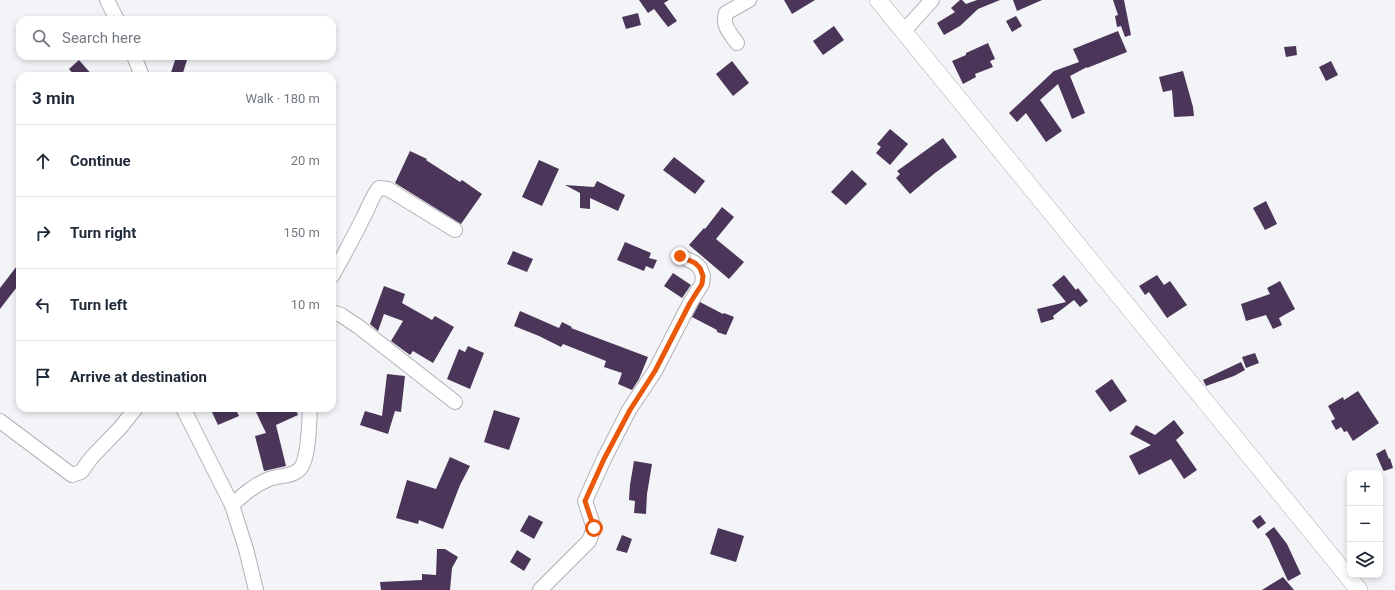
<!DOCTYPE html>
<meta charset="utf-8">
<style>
body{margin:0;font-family:Roboto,sans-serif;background:#f2f2f3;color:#1f2937}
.controls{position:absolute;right:12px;bottom:12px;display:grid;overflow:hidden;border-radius:8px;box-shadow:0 2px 6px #0003}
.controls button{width:36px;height:36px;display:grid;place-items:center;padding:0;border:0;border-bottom:1px solid #e0e1e3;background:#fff;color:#1f2937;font:20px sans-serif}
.stop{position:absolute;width:12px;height:12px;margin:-9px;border:3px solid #ea580c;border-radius:50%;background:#fff}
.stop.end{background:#ea580c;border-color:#fff;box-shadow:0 1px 4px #0008}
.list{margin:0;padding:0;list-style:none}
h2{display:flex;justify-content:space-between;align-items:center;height:52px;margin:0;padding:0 16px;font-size:17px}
h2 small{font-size:13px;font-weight:400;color:#747a83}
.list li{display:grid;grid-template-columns:26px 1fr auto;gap:12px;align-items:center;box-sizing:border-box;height:72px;padding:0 16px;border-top:1px solid #e0e1e3}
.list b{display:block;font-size:15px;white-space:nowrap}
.list em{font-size:13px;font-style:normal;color:#747a83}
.icon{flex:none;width:22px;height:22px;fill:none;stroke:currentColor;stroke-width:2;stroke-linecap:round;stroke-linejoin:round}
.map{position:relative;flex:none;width:1395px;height:590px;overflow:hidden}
.search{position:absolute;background:#fff;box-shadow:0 2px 6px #0003;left:16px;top:16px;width:320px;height:44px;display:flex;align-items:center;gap:10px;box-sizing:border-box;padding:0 14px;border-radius:12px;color:#747a83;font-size:15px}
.panel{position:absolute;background:#fff;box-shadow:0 2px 6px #0003;left:16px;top:72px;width:320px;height:340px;border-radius:12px}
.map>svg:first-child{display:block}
</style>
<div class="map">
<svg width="1395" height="590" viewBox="0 0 1395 590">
<rect width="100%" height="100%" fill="#f3f4f7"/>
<!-- building -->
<g fill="#4b3558">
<path d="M 639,0 L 669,0 L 664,3 L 677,21 L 668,27 L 654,9 L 648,13 Z"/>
<path d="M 784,0 L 815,0 L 792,14 Z"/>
<path d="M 960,0 L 962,0 L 966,4 L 977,0 L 1000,0 L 978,9 L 960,26 L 944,35 L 937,23 L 955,12 L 951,8 Z"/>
<path d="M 1013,0 L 1042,0 L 1017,11 Z"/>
<path d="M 1113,0 L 1124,0 L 1131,35 L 1125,37 L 1121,26 L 1117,27 L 1115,16 L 1118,15 Z"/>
<path d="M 638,13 L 641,25 L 626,29 L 622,17 Z"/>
<path d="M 1016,16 L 1022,26 L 1012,32 L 1006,21 Z"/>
<path d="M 834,26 L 844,40 L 823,55 L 813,41 Z"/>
<path d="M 1118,31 L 1127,52 L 1087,68 L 1087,67 L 1070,76 L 1085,113 L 1072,119 L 1058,84 L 1040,100 L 1062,131 L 1046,142 L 1026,113 L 1017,122 L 1009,113 L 1054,71 L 1079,62 L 1073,49 Z"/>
<path d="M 988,43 L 995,59 L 990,61 L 993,67 L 975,74 L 976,77 L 963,84 L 952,61 L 966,55 L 966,53 Z"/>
<path d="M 1296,46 L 1297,55 L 1286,57 L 1284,47 Z"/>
<path d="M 176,57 L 187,60 L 182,76 L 170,76 Z"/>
<path d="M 79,60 L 93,76 L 75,76 L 69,69 Z"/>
<path d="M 732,61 L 749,83 L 733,96 L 716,74 Z"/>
<path d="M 1331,61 L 1338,75 L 1326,81 L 1319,67 Z"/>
<path d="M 1183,71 L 1193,107 L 1194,116 L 1174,117 L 1172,90 L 1163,92 L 1159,77 Z"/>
<path d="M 890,129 L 908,144 L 890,165 L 876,153 L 881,147 L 877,144 Z"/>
<path d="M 943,138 L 957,157 L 935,173 L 910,194 L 896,178 L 900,174 L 897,171 Z"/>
<path d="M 410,151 L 427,159 L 426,160 L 460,182 L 462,180 L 482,194 L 461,224 L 395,183 Z"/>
<path d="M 674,157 L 705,181 L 695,194 L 663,170 Z"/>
<path d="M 539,160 L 559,169 L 542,206 L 522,197 Z"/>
<path d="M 852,170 L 867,184 L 846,205 L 831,192 Z"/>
<path d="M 597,181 L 625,195 L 618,211 L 590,198 L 590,209 L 580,208 L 580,193 L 565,185 L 594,187 Z"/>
<path d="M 1266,201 L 1277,224 L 1265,230 L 1253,208 Z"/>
<path d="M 722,207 L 734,217 L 716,239 L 744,262 L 729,279 L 689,245 L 704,228 L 705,229 Z"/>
<path d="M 625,242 L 651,253 L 649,258 L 657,260 L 653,269 L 646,266 L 644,271 L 617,260 Z"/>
<path d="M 513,251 L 533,259 L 527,272 L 507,264 Z"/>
<path d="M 20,262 L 20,283 L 0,309 L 0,288 Z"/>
<path d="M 673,273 L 691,285 L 682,298 L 664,286 Z"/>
<path d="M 1064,275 L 1076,290 L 1078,288 L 1088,301 L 1080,307 L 1074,300 L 1053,316 L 1054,319 L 1041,323 L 1037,309 L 1066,302 L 1052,285 Z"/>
<path d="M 1157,275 L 1164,285 L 1170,281 L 1187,305 L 1167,318 L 1149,292 L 1145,295 L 1139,286 Z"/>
<path d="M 1280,281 L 1295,309 L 1279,318 L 1282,325 L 1273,329 L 1266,315 L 1246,321 L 1241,304 L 1270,294 L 1267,288 Z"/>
<path d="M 384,286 L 405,294 L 402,303 L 432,320 L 435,316 L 454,327 L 433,363 L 413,351 L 410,355 L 391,341 L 403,321 L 384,314 L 378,331 L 370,324 Z"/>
<path d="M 700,302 L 723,314 L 724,313 L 734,317 L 726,335 L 717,332 L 717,330 L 692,317 Z"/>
<path d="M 520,311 L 559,328 L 562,322 L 572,327 L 571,328 L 648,357 L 639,379 L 632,390 L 618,384 L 622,373 L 604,367 L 606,361 L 563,344 L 561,347 L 539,336 L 514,326 Z"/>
<path d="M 468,346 L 484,353 L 470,389 L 447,379 L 459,349 L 465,352 Z"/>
<path d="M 1255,353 L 1259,363 L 1246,368 L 1242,357 Z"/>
<path d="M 1241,362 L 1245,370 L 1234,376 L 1206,386 L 1203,380 Z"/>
<path d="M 387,374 L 405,376 L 401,412 L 395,411 L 388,434 L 360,425 L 365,411 L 382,416 Z"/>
<path d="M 1112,379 L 1127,401 L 1110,412 L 1095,391 Z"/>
<path d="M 1358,391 L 1379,423 L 1353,441 L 1347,431 L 1344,432 L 1341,427 L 1336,430 L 1331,421 L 1335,419 L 1328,406 L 1343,397 L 1344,400 Z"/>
<path d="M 210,408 L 235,408 L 239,416 L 218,425 Z"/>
<path d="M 266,408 L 295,408 L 298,415 L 276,425 L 286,466 L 264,471 L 255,436 L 266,433 L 256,412 Z"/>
<path d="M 494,410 L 520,418 L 509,450 L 484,442 Z"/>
<path d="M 1174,420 L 1184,433 L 1176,440 L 1197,470 L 1184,479 L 1171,459 L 1139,475 L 1129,456 L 1151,445 L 1130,434 L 1136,425 L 1155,435 Z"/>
<path d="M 1385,449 L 1389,459 L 1390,458 L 1393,468 L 1384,471 L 1383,470 L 1376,454 Z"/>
<path d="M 450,457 L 470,466 L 460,485 L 443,529 L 419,520 L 418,524 L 396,518 L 407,480 L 436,489 Z"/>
<path d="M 634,461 L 652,464 L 647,494 L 646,514 L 634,513 L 635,501 L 629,500 L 630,485 Z"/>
<path d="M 529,515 L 543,522 L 534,539 L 520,531 Z"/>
<path d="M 1260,515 L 1266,523 L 1258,529 L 1252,521 Z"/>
<path d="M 1274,527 L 1287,544 L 1301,574 L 1288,581 L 1269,539 L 1265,534 Z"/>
<path d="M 718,528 L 744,536 L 736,562 L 710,554 Z"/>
<path d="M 622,535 L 632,539 L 627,553 L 616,550 Z"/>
<path d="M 437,549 L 445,549 L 458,557 L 452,568 L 450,590 L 381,590 L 380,582 L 422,580 L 422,574 L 436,575 Z"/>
<path d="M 517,550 L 531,559 L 524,571 L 510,562 Z"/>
<path d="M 1283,577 L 1294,590 L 1262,590 Z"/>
</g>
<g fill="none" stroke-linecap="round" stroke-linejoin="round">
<defs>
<g id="minor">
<path d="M 107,0 L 117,20"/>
<path d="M 904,31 L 932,0"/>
<path d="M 737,43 C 730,33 722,26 726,13 L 749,0"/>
<path d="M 134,56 L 142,76"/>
<path d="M 332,276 C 343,257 353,238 363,218 C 368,209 372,196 379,188 L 388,189 L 455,230"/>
<path d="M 332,312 L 341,315 L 359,327 L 455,402"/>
<path d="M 183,408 L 232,505 L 246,549 L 256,590"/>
<path d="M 0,421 L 72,475 L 81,472 L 92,457 L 120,428 L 136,408"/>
<path d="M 232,505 C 243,495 254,485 269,479 C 280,475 296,477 302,466 C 309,453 309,423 310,408"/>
<path d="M 540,590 L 589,541 L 594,528 L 585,501 L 604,459 L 629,410 L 655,371 L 690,303 L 702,284 L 703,276 L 700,268 L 695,263 L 680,256"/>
</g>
<path id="tertiary" d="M 878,0 L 1359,590"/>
</defs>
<!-- minor casing -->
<use href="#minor" stroke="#b1b2b5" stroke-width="16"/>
<!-- tertiary casing -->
<use href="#tertiary" stroke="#b1b2b5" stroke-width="18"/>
<!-- minor -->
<use href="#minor" stroke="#fff" stroke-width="14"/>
<!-- tertiary -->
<use href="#tertiary" stroke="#fff" stroke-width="17"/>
</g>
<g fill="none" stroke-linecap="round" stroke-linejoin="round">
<!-- route -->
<path stroke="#ea580c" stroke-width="5" d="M 594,528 L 585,501 L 604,459 L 630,410 L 655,371 L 690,303 L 702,284 L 703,276 L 700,268 L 695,263 L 680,256"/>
</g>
</svg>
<div class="controls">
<button>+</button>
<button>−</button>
<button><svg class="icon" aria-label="layers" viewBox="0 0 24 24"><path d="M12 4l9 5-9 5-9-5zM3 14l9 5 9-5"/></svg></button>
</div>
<div class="stop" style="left:594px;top:528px"></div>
<div class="stop end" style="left:680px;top:256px"></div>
<div class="search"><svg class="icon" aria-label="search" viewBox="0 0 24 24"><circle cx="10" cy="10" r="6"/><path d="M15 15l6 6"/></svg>Search here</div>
<section class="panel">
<h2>3 min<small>Walk · 180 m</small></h2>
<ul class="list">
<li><svg class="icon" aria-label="ahead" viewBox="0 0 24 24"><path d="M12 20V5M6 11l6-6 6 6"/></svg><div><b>Continue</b></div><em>20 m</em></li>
<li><svg class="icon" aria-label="right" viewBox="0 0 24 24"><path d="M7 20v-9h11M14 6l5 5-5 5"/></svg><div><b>Turn right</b></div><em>150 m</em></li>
<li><svg class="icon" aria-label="left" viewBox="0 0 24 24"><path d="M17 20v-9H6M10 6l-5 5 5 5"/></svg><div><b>Turn left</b></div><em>10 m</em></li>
<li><svg class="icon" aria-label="arrive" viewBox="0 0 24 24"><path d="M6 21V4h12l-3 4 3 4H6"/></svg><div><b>Arrive at destination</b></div></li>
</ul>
</section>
</div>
